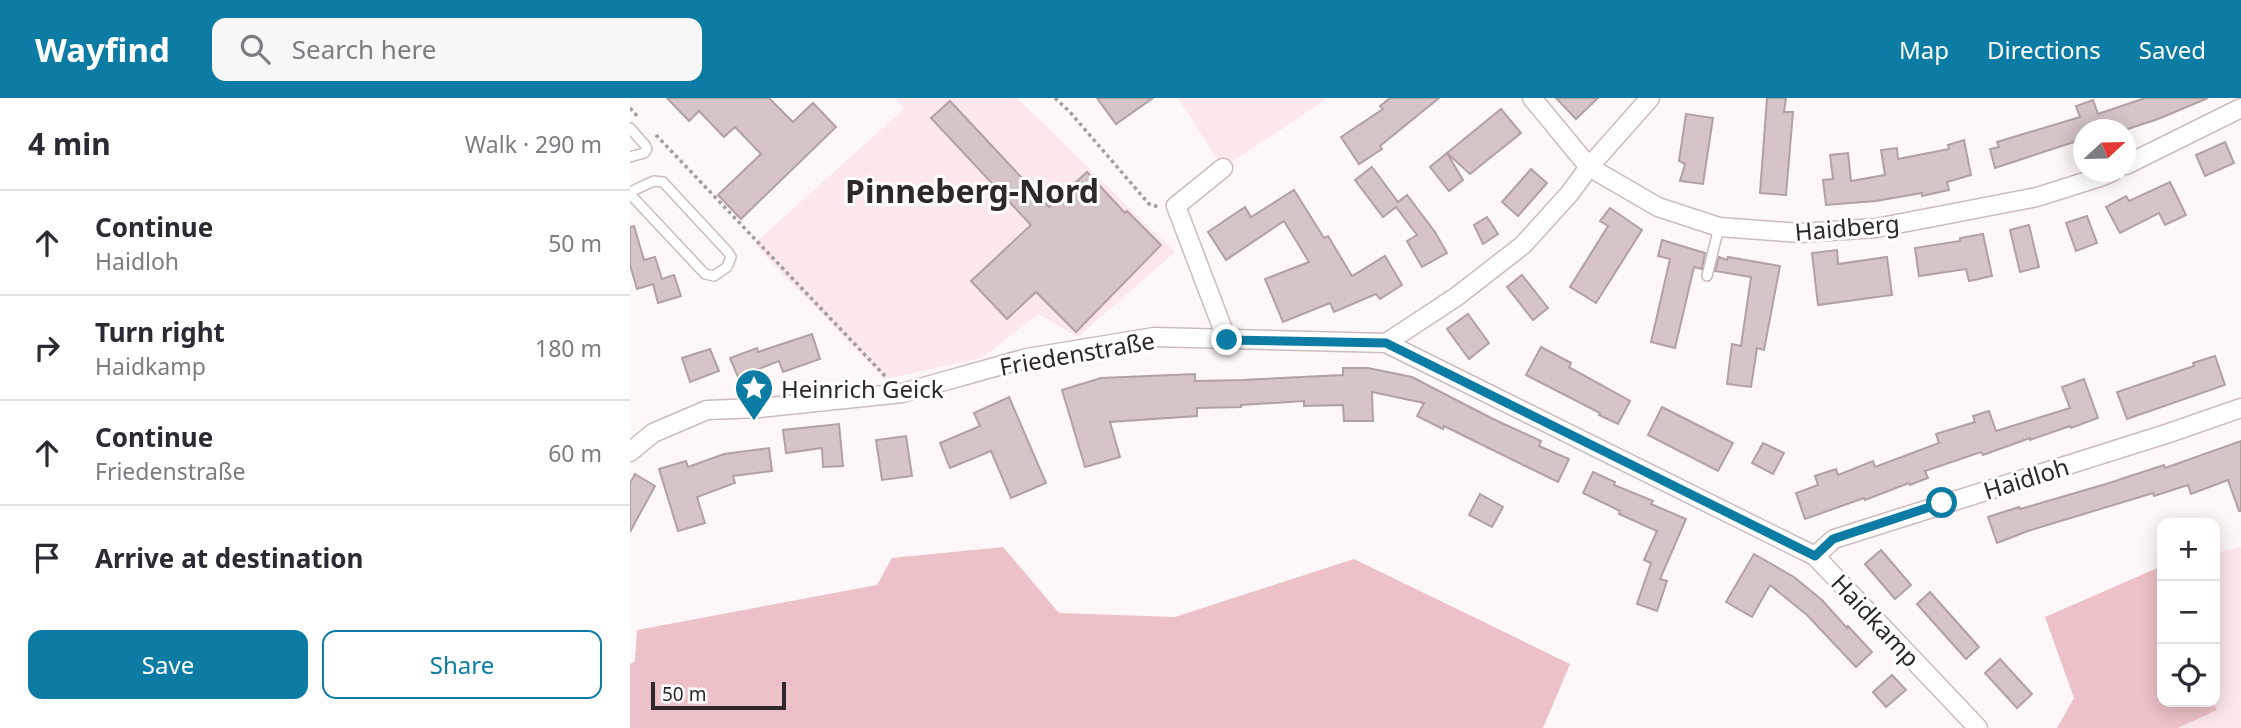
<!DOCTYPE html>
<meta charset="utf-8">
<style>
body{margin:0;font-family:"Noto Sans",sans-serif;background:#f7f7f7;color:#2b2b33}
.controls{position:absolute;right:21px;bottom:21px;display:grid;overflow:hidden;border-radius:14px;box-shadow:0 4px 18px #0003}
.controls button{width:63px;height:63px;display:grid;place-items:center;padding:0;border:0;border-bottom:2px solid #e1e1e2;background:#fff;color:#2b2b33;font:35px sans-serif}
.compass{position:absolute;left:1443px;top:21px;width:63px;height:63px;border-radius:50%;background:#fff;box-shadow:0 4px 18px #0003;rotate:68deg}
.scale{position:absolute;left:21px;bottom:18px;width:135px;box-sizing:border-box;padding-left:7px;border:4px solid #2e2829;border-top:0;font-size:19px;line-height:24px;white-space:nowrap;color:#2e2829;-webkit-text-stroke:5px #fff;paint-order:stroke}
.stop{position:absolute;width:21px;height:21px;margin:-16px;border:5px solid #0d7ca5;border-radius:50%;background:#fff}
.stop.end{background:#0d7ca5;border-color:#fff;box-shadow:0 2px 7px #0008}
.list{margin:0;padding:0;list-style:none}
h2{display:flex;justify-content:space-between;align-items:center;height:91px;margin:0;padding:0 28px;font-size:30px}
h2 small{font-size:23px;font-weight:400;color:#7c7c81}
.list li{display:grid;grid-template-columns:46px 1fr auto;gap:21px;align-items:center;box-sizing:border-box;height:105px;padding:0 28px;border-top:2px solid #e1e1e2}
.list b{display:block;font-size:26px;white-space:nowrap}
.list p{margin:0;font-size:23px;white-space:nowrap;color:#7c7c81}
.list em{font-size:23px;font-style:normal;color:#7c7c81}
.actions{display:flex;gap:14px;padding:21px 28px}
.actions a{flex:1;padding:16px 0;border:2px solid #0d7ca5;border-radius:14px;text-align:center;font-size:24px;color:#0d7ca5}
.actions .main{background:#0d7ca5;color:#fff}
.icon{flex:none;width:38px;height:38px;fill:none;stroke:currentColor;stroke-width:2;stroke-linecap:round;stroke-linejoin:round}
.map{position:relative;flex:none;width:1611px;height:630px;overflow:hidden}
header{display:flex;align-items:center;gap:42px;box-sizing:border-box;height:98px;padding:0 35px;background:#0d7ca5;color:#fff}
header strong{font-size:33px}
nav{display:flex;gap:38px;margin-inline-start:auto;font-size:24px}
.search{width:490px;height:63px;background:#f7f7f7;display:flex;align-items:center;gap:18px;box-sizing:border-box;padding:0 24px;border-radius:14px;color:#7c7c81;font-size:26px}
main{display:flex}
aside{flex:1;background:#fff}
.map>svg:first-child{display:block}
</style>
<header>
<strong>Wayfind</strong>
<div class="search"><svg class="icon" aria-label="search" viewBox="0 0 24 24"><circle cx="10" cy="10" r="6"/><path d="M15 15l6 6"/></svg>Search here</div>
<nav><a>Map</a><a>Directions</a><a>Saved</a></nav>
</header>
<main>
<aside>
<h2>4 min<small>Walk · 290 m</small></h2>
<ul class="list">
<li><svg class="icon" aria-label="ahead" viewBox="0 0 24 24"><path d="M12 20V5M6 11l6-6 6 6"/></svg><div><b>Continue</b><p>Haidloh</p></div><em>50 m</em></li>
<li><svg class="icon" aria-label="right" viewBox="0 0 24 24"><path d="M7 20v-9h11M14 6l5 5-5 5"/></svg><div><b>Turn right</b><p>Haidkamp</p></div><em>180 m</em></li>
<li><svg class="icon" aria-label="ahead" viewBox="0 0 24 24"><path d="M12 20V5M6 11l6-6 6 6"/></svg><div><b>Continue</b><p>Friedenstraße</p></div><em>60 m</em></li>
<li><svg class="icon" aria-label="arrive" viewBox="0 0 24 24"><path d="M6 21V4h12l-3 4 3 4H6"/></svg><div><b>Arrive at destination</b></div></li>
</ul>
<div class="actions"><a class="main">Save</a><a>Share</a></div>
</aside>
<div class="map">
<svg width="1611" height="630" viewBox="0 0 1611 630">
<rect width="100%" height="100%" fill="#fef7f8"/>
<!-- built -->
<g fill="#fce7ea">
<path d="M 265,0 L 387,0 L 545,154 L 448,239 L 408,216 L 352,260 L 255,281 L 124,146 L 274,11 Z"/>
<path d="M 548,0 L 698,0 L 593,70 Z"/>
<path d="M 1611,449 L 1611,630 L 1548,630 L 1587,612 L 1583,604 L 1585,455 Z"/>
</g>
<!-- green -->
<g fill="#edc1c8">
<path d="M 373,449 L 429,515 L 545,519 L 724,461 L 940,566 L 913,630 L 0,630 L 0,566 L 5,563 L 7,532 L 247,487 L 262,460 Z"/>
<path d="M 1532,468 L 1532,604 L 1583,604 L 1587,612 L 1548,630 L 1427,630 L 1444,600 L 1415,519 Z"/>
</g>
<!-- building -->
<g fill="#d6c5c7" stroke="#b1a1a3" stroke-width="2">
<path d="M 37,0 L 139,0 L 163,24 L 183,5 L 206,29 L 111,121 L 88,97 L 131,56 L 105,29 L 94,39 L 69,13 L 59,23 Z"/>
<path d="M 467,0 L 523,0 L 486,26 Z"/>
<path d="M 760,0 L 809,0 L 750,48 L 752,51 L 729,66 L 711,39 L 753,11 L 750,8 Z"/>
<path d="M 926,0 L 968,0 L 946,21 Z"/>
<path d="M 1137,0 L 1156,0 L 1154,14 L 1163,14 L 1156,97 L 1130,95 Z"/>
<path d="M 1515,0 L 1578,0 L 1528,21 L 1495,32 L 1453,32 L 1453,41 L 1365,70 L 1360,51 L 1369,49 L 1367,44 L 1450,19 L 1446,8 L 1463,2 L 1468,16 Z"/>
<path d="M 320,3 L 419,109 L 457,74 L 495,115 L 497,113 L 531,147 L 446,234 L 406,194 L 377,221 L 341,183 L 401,127 L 301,20 Z"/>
<path d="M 871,11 L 891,35 L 840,76 L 817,55 Z"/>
<path d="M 1056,16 L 1083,20 L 1073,86 L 1050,83 L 1055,66 L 1049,63 Z"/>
<path d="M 1334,42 L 1341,77 L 1317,84 L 1319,92 L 1292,98 L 1292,95 L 1246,103 L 1196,107 L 1193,82 L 1203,81 L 1200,57 L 1218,55 L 1221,83 L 1255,77 L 1251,52 L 1267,50 L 1268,61 L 1319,51 L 1318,47 Z"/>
<path d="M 1595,44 L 1604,65 L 1575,78 L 1566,57 Z"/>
<path d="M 817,55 L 833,82 L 819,93 L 800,69 Z"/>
<path d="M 742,69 L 768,104 L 777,97 L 805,134 L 817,155 L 792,169 L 777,143 L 787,137 L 766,109 L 753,119 L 725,82 Z"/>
<path d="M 901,71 L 917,85 L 888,118 L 872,104 Z"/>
<path d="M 1540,84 L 1556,117 L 1535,127 L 1529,115 L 1490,135 L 1476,109 L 1496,98 L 1499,103 Z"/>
<path d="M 664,92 L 694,140 L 698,138 L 722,178 L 755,158 L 772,187 L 750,201 L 746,196 L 704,214 L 700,205 L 653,224 L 635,181 L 679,164 L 654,123 L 596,162 L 578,134 L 615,109 L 621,119 Z"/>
<path d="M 980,110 L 1012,132 L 966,205 L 940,189 L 978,128 L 970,123 Z"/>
<path d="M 1457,118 L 1467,145 L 1446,153 L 1436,125 Z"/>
<path d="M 857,119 L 868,136 L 853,146 L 844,127 Z"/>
<path d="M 1399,127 L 1409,169 L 1390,174 L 1380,132 Z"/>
<path d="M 4,128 L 14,162 L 25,159 L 32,181 L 44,177 L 51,198 L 28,205 L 23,186 L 7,191 L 0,167 L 0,129 Z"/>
<path d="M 1353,136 L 1362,178 L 1339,183 L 1336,171 L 1289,178 L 1285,150 L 1330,143 L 1330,140 Z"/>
<path d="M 1032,142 L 1075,155 L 1072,171 L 1064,169 L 1045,250 L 1021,244 L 1040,161 L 1028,158 Z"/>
<path d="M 1207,152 L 1208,166 L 1257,159 L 1262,197 L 1188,207 L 1182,155 Z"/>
<path d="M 1089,159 L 1097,162 L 1098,159 L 1150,168 L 1134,252 L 1127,250 L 1121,289 L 1097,286 L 1102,246 L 1111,248 L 1121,179 L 1085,173 Z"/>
<path d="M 892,177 L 918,210 L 903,222 L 877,189 Z"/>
<path d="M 838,216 L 859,245 L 839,261 L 817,231 Z"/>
<path d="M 182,236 L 190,261 L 153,274 L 149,263 L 108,279 L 100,260 L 127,250 L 128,254 Z"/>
<path d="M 911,249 L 941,265 L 939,269 L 1000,303 L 988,326 L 969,317 L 970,315 L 896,277 Z"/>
<path d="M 80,251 L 89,273 L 60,284 L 52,260 Z"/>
<path d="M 1585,258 L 1595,287 L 1497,321 L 1487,294 L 1564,268 L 1563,265 Z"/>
<path d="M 713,270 L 738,270 L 782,279 L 863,321 L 911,343 L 909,348 L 939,361 L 928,384 L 814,328 L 813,331 L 787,318 L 794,305 L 742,294 L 743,323 L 714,323 L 713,307 L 674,308 L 674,303 L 611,307 L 611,309 L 567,310 L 567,318 L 480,324 L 490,359 L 455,369 L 432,292 L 471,280 L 565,276 L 565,283 L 612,282 L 713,277 Z"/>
<path d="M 1454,281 L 1468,320 L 1441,330 L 1440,328 L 1400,342 L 1400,340 L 1353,357 L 1351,354 L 1295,373 L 1298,380 L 1280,387 L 1279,385 L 1235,402 L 1234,400 L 1175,421 L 1166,395 L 1188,387 L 1185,378 L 1206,371 L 1208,377 L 1243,363 L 1245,369 L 1309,345 L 1306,336 L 1345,324 L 1343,318 L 1359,313 L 1366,333 L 1440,310 L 1432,289 Z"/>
<path d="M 379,299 L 416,385 L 381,400 L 361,353 L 320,370 L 310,345 L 350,328 L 344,315 Z"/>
<path d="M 1032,309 L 1103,345 L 1088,373 L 1018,337 Z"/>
<path d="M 209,326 L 213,368 L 193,369 L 192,350 L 156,355 L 153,332 Z"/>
<path d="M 276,338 L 282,378 L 252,382 L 246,342 Z"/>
<path d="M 1611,343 L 1611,413 L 1609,413 L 1598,382 L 1561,396 L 1558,387 L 1524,398 L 1523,395 L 1398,433 L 1367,445 L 1358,419 L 1389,409 L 1390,411 L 1476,386 L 1534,367 L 1535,370 Z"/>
<path d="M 1133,345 L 1154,355 L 1143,376 L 1122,365 Z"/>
<path d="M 139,350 L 142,373 L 103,378 L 105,385 L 67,399 L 75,425 L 48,433 L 29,371 L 56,363 L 58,369 L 94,356 Z"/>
<path d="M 963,374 L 985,384 L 984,387 L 1023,403 L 1021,406 L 1056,421 L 1030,481 L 1037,483 L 1027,513 L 1007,506 L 1021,465 L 1014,462 L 1027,433 L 989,416 L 990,413 L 953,395 Z"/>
<path d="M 5,376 L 25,388 L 0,434 L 0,385 Z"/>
<path d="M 850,396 L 873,409 L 862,429 L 839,417 Z"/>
<path d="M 1251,452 L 1281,487 L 1265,501 L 1235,466 Z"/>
<path d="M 1124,456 L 1164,479 L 1192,502 L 1217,530 L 1218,528 L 1242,554 L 1226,569 L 1177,517 L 1140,487 L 1122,519 L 1096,504 Z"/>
<path d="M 1300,494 L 1349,549 L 1336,561 L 1287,506 Z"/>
<path d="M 1370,561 L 1402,596 L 1387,610 L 1355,575 Z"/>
<path d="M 1262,577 L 1276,592 L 1256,609 L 1243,594 Z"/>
</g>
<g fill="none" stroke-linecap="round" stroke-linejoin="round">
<defs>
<g id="lane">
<path d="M 0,30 L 15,47 L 17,51 L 14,55 L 0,59"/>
<path d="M 0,94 L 24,83 L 33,84 L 98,154 L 101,159 L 97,169 L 84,178 L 75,176 L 0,96"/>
<path d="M 1077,178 L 1089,129"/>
</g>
<g id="street">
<path d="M 902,0 L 959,69 L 1028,109 L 1089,129 L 1170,135 L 1246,130 L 1407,99 L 1470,79 L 1482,74"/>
<path d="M 1496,67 L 1611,10"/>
<path d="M 593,70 L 546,108 L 597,242"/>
<path d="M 756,245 L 1185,458 L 1348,630"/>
<path d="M 0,354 L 23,335 L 77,312 L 129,310 L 272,295 L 397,260 L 524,239 L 756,245 L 826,199 L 893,147 L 940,95 L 959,69 L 1020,0"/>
<path d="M 1185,458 L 1204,441 L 1539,335 L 1611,310"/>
</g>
</defs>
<!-- lane casing -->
<use href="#lane" stroke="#ccbbbd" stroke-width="12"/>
<!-- street casing -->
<use href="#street" stroke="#ccbbbd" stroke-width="21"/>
<!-- path -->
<g stroke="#a49d9e" stroke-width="3.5" stroke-dasharray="3.5 3.5" stroke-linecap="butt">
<path d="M 425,0 L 439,13 L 519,106 L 529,109"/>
<path d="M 0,10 L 8,19"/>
<path d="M 26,37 L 257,280"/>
</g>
<!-- lane -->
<use href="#lane" stroke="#fff" stroke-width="9"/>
<!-- street -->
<use href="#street" stroke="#fff" stroke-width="18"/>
</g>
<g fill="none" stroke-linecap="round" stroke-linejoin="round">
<!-- route -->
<path stroke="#0d7ca5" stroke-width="9" d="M 597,242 L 756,245 L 1185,458 L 1203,441 L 1312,405"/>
</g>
<!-- icons -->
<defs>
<symbol id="sight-pin" viewBox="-11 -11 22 30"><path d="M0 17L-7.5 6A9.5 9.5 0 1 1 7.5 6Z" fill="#0d7ca5" stroke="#fff"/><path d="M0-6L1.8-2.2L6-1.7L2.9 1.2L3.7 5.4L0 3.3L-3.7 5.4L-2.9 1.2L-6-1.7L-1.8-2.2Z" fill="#fff"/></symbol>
</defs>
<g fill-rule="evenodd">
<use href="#sight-pin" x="102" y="268" width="44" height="60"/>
</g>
<g text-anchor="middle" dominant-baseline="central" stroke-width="6" stroke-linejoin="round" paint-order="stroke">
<!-- street labels -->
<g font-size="24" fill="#2e2829" stroke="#fff">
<text transform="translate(1217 129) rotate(-5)">Haidberg</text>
<text transform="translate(447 255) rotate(-10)">Friedenstraße</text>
<text transform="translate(1396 380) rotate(-17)">Haidloh</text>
<text transform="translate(1246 522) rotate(47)">Haidkamp</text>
</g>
<!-- poi labels -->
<g font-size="24" fill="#2e2829" stroke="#fff" text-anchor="start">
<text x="151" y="290">Heinrich Geick</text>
</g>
<!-- district labels -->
<g font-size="32" font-weight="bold" fill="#2e2829" stroke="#fff">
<text x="342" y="92">Pinneberg-Nord</text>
</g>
</g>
</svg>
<div class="controls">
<button>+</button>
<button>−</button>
<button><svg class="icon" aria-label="locate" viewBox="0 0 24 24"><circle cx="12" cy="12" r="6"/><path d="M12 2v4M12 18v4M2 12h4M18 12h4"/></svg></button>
</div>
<svg class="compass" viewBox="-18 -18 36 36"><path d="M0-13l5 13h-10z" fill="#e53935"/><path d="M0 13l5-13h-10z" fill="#7c7c81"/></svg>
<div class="scale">50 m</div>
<div class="stop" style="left:1312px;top:405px"></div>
<div class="stop end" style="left:597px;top:242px"></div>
</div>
</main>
